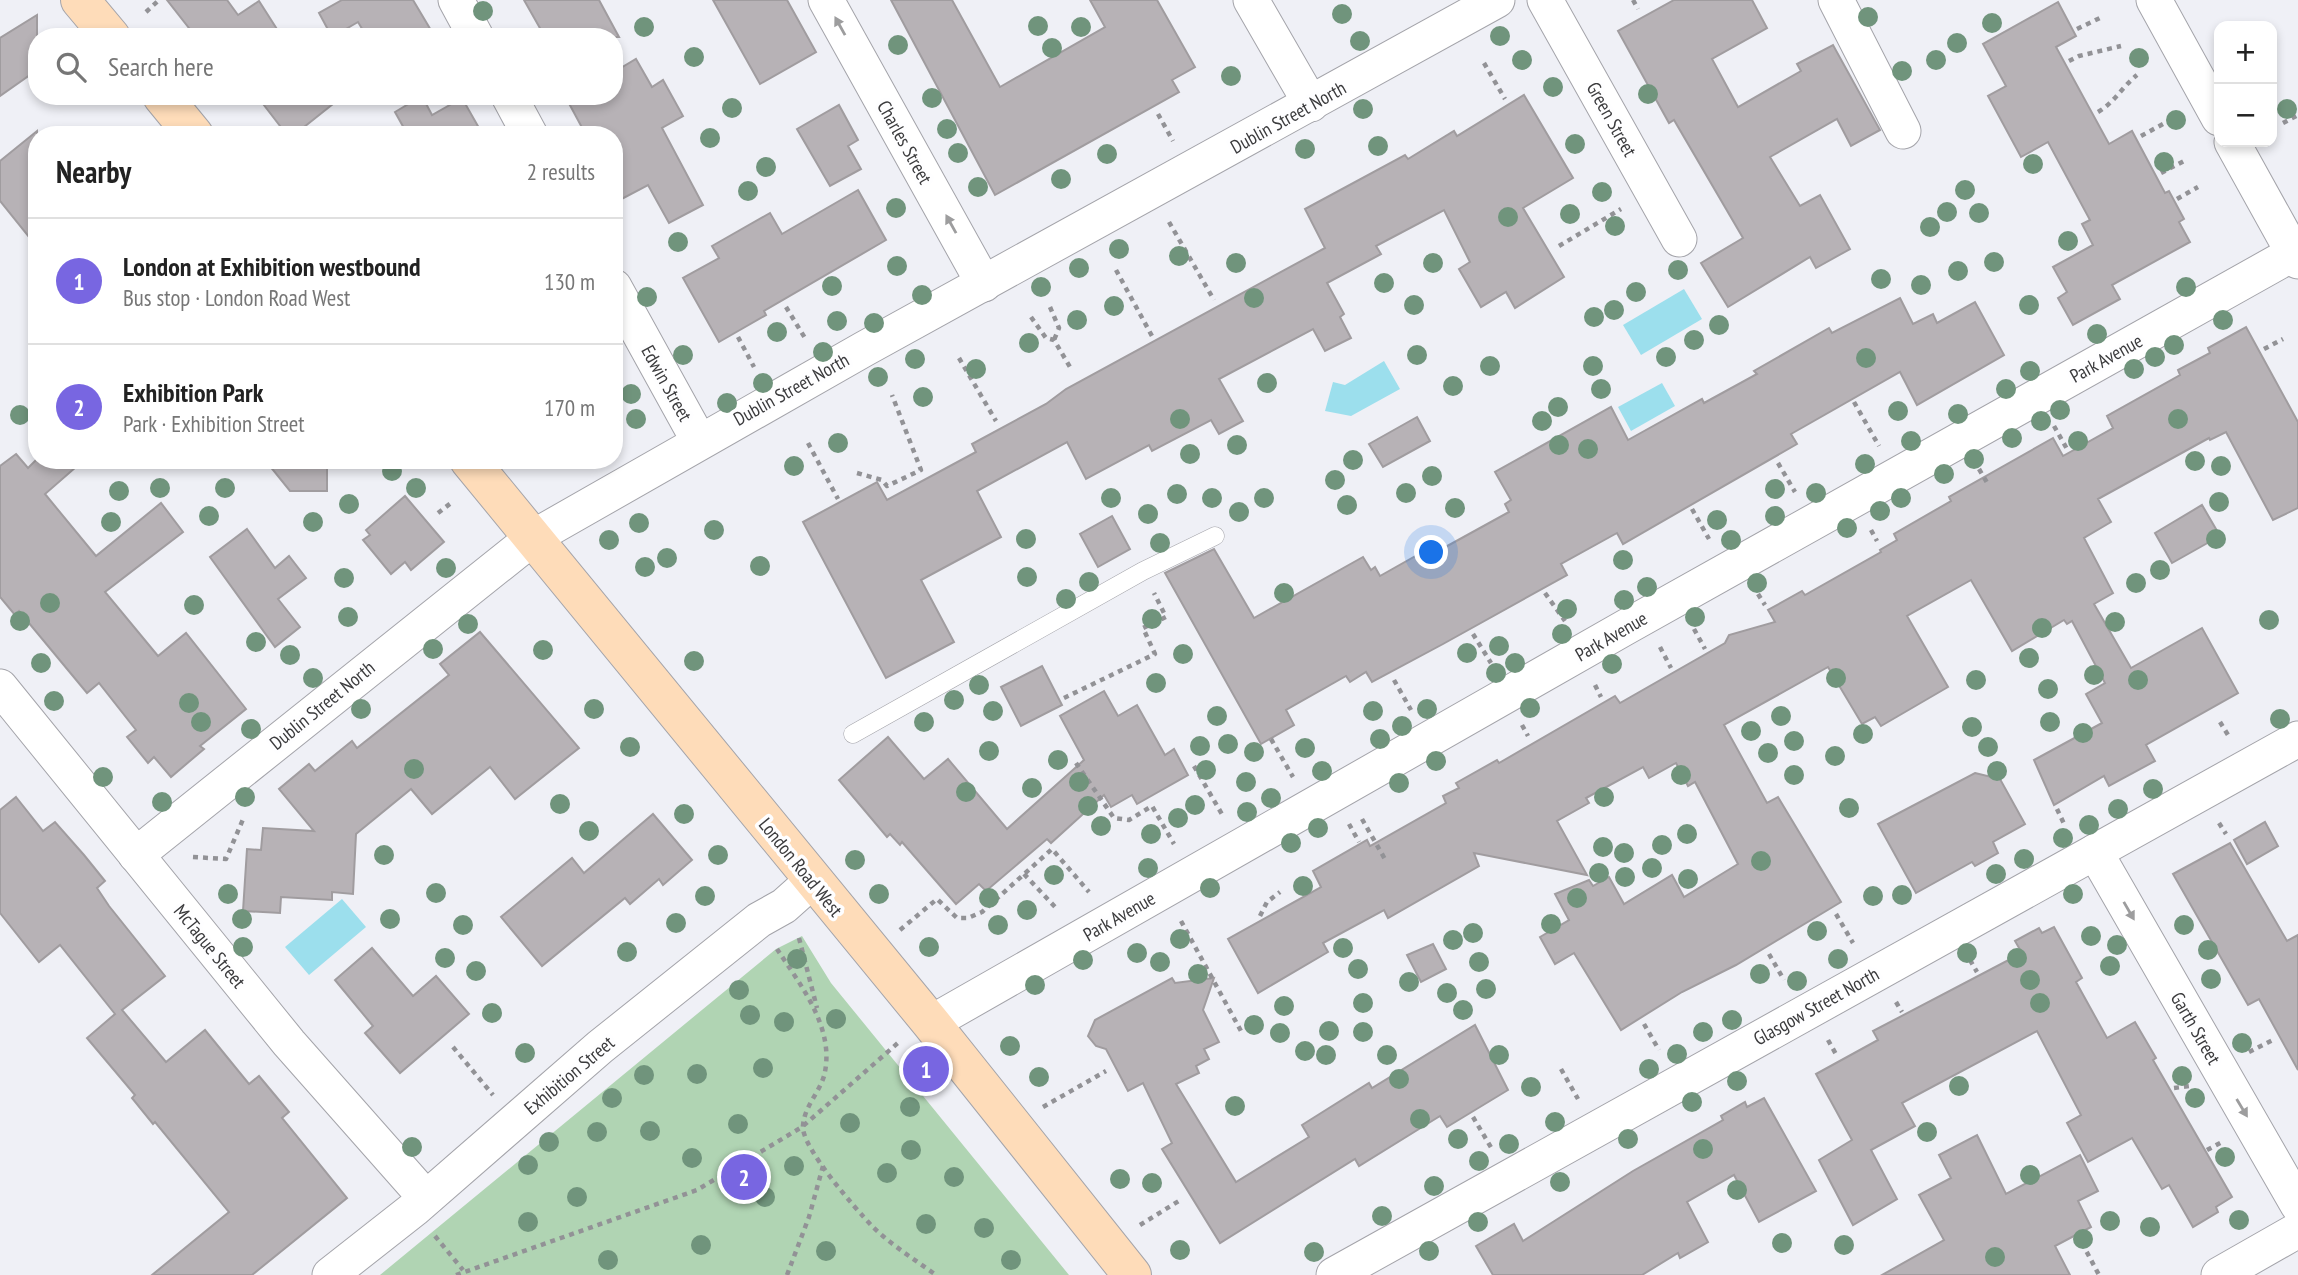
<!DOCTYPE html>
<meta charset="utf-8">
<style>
body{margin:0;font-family:"PT Sans Narrow",sans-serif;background:#f6f6f6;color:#222}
.controls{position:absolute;right:21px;top:21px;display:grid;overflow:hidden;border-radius:14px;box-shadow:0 4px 10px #0003}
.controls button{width:63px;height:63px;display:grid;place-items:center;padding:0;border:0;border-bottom:2px solid #e0e0e0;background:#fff;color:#222;font:35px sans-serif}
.you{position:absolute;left:1432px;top:553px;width:24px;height:24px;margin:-18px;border:5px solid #fff;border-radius:50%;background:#1a73e8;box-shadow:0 0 0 10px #1a73e833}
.badge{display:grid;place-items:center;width:46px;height:46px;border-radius:50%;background:#7866e1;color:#fff;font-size:23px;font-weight:700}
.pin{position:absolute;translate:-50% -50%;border:4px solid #fff;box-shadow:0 2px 7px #0006}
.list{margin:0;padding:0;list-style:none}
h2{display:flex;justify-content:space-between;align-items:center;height:91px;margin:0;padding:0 28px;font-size:30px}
h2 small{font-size:23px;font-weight:400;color:#767676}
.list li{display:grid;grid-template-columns:46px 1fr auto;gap:21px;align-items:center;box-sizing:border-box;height:126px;padding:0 28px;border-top:2px solid #e0e0e0}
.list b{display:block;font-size:26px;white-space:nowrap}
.list p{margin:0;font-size:23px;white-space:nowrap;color:#767676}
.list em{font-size:23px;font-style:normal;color:#767676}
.icon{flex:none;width:38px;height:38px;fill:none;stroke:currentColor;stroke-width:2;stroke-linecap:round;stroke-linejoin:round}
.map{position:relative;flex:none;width:2298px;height:1275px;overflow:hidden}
.search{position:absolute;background:#fff;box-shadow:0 4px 10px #0003;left:28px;top:28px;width:595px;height:77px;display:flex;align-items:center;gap:18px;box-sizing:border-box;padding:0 24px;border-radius:28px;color:#767676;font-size:26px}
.panel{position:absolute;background:#fff;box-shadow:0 4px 10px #0003;left:28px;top:126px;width:595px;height:343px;border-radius:28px}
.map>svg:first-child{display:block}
</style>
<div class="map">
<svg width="2298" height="1275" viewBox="0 0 2298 1275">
<rect width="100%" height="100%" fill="#eff0f6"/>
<!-- green -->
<path fill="#b0d4b3" d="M 802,936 L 831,983 L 1069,1275 L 380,1275 L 776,949 Z"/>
<!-- water -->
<g fill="#9cdfed">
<path d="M 1684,289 L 1702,319 L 1641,355 L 1623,325 Z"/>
<path d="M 1384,361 L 1400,389 L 1351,416 L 1325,411 L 1333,382 L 1345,385 Z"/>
<path d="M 1662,383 L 1675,406 L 1631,431 L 1618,407 Z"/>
<path d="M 342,899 L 366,927 L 309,975 L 285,947 Z"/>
</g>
<!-- building -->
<g fill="#b7b2b6" stroke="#a09c9f" stroke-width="2">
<path d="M 167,0 L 227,0 L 238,15 L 259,1 L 282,37 L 196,37 Z"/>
<path d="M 342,0 L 413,0 L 435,37 L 367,37 L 358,22 L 332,37 L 319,13 Z"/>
<path d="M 524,0 L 599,0 L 619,37 L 545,37 Z"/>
<path d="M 713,0 L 787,0 L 816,52 L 760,84 Z"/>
<path d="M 891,0 L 952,0 L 1000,87 L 1105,27 L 1090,0 L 1157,0 L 1195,67 L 1172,80 L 1179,92 L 995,195 Z"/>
<path d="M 1674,0 L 1752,0 L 1767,28 L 1712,59 L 1738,107 L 1801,71 L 1797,64 L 1833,45 L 1880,130 L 1851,146 L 1837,119 L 1770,157 L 1800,206 L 1820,195 L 1850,249 L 1816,268 L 1810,257 L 1728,307 L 1701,263 L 1743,238 L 1674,120 L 1669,123 L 1618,31 Z"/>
<path d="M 2058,2 L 2076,36 L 2056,47 L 2109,144 L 2132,131 L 2165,193 L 2169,191 L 2184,219 L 2179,222 L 2190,242 L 2112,285 L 2120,299 L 2073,325 L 2058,298 L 2067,292 L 2053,267 L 2093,245 L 2082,224 L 2090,220 L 2048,142 L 2021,157 L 1988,96 L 2006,86 L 1983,44 Z"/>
<path d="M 37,15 L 37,70 L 0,96 L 0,38 Z"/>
<path d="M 636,59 L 652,87 L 663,80 L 683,116 L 662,128 L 703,205 L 669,223 L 648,185 L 614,203 L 614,135 L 586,135 L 565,96 L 614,96 L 614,72 Z"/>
<path d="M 1524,95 L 1573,178 L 1523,208 L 1564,277 L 1515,308 L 1506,292 L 1481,307 L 1459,269 L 1470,262 L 1444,210 L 1376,246 L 1381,254 L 1327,283 L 1344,314 L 1340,317 L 1351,338 L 1325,351 L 1313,329 L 1219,379 L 1243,421 L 1219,434 L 1211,420 L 1152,451 L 1149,445 L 1086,479 L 1067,442 L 977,491 L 1001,537 L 921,580 L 954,642 L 886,678 L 803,522 L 877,482 L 887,500 L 976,452 L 972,444 L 1046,404 L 1066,389 L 1325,248 L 1305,209 L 1405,155 L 1408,159 L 1454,131 L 1457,136 Z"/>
<path d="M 257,96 L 343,96 L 294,135 L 287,135 Z"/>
<path d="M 422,96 L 432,115 L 462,98 L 483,135 L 397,135 L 405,130 L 395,112 Z"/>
<path d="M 839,105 L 858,140 L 848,146 L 861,169 L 830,186 L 797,129 Z"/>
<path d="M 37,131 L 37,247 L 0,201 L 0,161 Z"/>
<path d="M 858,190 L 886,240 L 764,311 L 766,315 L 719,342 L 683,278 L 719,258 L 712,246 L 770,213 L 782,234 Z"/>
<path d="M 1900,298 L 1913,324 L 1933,314 L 1937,323 L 1975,302 L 2004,355 L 1917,405 L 1900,372 L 1791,434 L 1797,444 L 1623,544 L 1617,533 L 1561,564 L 1567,575 L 1443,644 L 1372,682 L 1366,672 L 1350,682 L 1346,676 L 1286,710 L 1294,725 L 1261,744 L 1165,573 L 1214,549 L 1254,618 L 1363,557 L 1371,570 L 1375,567 L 1380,576 L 1437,544 L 1440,550 L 1509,512 L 1505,504 L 1511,500 L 1495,472 L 1611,407 L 1628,440 L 1702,399 L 1704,403 L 1757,374 L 1754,371 L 1829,328 L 1832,333 Z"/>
<path d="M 2246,327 L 2298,422 L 2298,508 L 2273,520 L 2226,432 L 2210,440 L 2209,438 L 2098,499 L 2111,522 L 2084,538 L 2113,593 L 2094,604 L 2131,668 L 2202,628 L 2238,693 L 2146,745 L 2155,761 L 2109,786 L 2104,776 L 2054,805 L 2034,760 L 2102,723 L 2086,694 L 2105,683 L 2072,621 L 2067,624 L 2064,620 L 2012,651 L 1971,580 L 1907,616 L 1948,687 L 1881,726 L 1875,717 L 1862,724 L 1828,667 L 1724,725 L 1767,803 L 1778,797 L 1841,902 L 1736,965 L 1682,992 L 1621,1030 L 1574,953 L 1555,964 L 1540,937 L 1569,920 L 1555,894 L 1589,880 L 1593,886 L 1609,877 L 1624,904 L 1672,875 L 1684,897 L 1738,864 L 1695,782 L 1688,786 L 1676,763 L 1649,778 L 1643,767 L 1586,798 L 1589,803 L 1557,821 L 1587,875 L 1474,853 L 1479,866 L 1388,918 L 1384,910 L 1323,943 L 1328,952 L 1258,993 L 1228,939 L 1321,887 L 1313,871 L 1367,840 L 1370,846 L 1446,803 L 1443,796 L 1459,788 L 1456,783 L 1497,760 L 1499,763 L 1615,696 L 1620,703 L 1725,643 L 1729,635 L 1775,622 L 1768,610 L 1802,591 L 1805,595 L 1881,552 L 1880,550 L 1897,540 L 1894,534 L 1951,501 L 1949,497 L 2053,438 L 2063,456 L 2113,428 L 2107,416 L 2180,375 L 2178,370 L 2210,353 L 2208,348 Z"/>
<path d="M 1417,417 L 1430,441 L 1383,467 L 1369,444 Z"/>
<path d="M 16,454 L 28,468 L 36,460 L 84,460 L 45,494 L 96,556 L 161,503 L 183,532 L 105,592 L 158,656 L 186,633 L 246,709 L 200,746 L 204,749 L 171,777 L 154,757 L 148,763 L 127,737 L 136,730 L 99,683 L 87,693 L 19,611 L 15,615 L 0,597 L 0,466 Z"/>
<path d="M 265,460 L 327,460 L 327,491 L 290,491 Z"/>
<path d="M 405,496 L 444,542 L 411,570 L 405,562 L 391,574 L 363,540 L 370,535 L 366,530 Z"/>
<path d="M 2202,505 L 2220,536 L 2172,563 L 2155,533 Z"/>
<path d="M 1112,516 L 1130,549 L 1098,567 L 1080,534 Z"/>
<path d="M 247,529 L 275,568 L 289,556 L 306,578 L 278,599 L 300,627 L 275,647 L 210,557 Z"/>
<path d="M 480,632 L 579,748 L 515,799 L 490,767 L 432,814 L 411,789 L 356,834 L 353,894 L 332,892 L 332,900 L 281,897 L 280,913 L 243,911 L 247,849 L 261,850 L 263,828 L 314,831 L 279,789 L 309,764 L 315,771 L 352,741 L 357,748 L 449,675 L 440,664 Z"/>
<path d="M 1042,666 L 1062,705 L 1021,726 L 1001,687 Z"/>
<path d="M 1104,691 L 1118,716 L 1137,705 L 1165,755 L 1174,749 L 1188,775 L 1137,804 L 1132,795 L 1111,807 L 1104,795 L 1051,843 L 1047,839 L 986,891 L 979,884 L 956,904 L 902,842 L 900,845 L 890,834 L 887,837 L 839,780 L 888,737 L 924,779 L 948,759 L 1007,829 L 1084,760 L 1060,716 Z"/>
<path d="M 1975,773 L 2000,779 L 2025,824 L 1993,842 L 1998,853 L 1975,866 L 1972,862 L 1916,893 L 1878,824 Z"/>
<path d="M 16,797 L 43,831 L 55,822 L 84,855 L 105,881 L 97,888 L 109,906 L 165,976 L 122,1010 L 166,1062 L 205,1030 L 249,1084 L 259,1076 L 289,1112 L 282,1118 L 347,1198 L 252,1275 L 152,1275 L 229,1212 L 155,1122 L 153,1124 L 132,1098 L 135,1095 L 87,1038 L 115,1014 L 60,945 L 39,962 L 0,913 L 0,810 Z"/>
<path d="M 653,814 L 692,860 L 663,885 L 659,879 L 630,904 L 625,898 L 542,966 L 501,917 L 572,858 L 584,873 Z"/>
<path d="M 2265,822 L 2278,846 L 2247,864 L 2234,840 Z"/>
<path d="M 2230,843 L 2287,941 L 2298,935 L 2298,1070 L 2259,999 L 2248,1005 L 2173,874 Z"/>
<path d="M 2054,927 L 2082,978 L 2076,982 L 2107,1038 L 2135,1022 L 2156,1058 L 2153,1060 L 2232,1197 L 2216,1207 L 2218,1212 L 2193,1227 L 2169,1185 L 2162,1189 L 2132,1138 L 2088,1162 L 2067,1123 L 2081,1115 L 2037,1031 L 1902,1103 L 1915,1126 L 1871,1150 L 1897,1199 L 1853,1225 L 1819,1160 L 1852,1140 L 1816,1074 L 1878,1040 L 1873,1031 L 2022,953 L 2015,941 L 2039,928 L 2042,933 Z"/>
<path d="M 1433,944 L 1446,969 L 1421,982 L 1407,955 Z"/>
<path d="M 372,948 L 413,996 L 436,976 L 469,1014 L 400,1073 L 365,1033 L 373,1026 L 335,980 Z"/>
<path d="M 1172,978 L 1175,983 L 1214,978 L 1203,1010 L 1219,1042 L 1204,1049 L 1209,1059 L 1196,1066 L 1199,1073 L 1176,1084 L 1236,1182 L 1309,1137 L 1302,1125 L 1369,1083 L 1372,1088 L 1475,1025 L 1508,1090 L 1447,1127 L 1440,1116 L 1359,1166 L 1355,1159 L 1220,1243 L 1162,1149 L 1172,1143 L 1143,1083 L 1128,1091 L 1106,1049 L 1096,1046 L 1088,1036 L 1095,1020 Z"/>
<path d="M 1764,1098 L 1816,1191 L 1759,1222 L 1734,1175 L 1687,1202 L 1708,1242 L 1680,1258 L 1678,1253 L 1642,1275 L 1493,1275 L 1476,1246 L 1514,1224 L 1523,1241 L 1633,1171 L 1723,1120 L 1721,1116 L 1745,1102 L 1747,1107 Z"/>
<path d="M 1977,1135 L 2006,1194 L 2080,1155 L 2098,1191 L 2078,1201 L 2091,1227 L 2055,1246 L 2070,1275 L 1882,1275 L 1944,1240 L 1919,1195 L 1951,1178 L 1939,1155 Z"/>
</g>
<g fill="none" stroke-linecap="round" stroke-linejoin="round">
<defs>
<path id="lane" d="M 853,734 L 1143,571 L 1215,536"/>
<g id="street">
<path d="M 456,0 L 476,37"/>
<path d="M 826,0 L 984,284"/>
<path d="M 1251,0 L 1311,104"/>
<path d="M 1545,0 L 1679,239"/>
<path d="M 1836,0 L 1903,131"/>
<path d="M 2154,0 L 2219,118"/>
<path d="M 509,96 L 530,135"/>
<path d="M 2232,142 L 2298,261"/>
<path d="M 614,287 L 699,441"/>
<path d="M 0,687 L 289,1043 L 426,1198"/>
<path d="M 2095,852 L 2298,1205"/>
<path d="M 136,855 L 534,537 L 864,349 L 1497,0"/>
<path d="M 931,1023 L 1626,627 L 2294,253"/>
<path d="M 330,1275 L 414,1209 L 600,1047 L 759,920 L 784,906 L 812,881"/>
<path d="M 1334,1275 L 2298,739"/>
<path d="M 2219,1275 L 2298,1230"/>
</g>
<g id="secondary">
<path d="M 80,0 L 111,37"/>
<path d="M 162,96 L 194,135"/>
<path d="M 469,460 L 931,1023 L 1132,1275"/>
</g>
</defs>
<!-- lane casing -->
<use href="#lane" stroke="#a4a4aa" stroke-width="19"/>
<!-- street casing -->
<use href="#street" stroke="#a4a4aa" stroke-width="37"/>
<!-- secondary casing -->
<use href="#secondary" stroke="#a4a4aa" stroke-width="40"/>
<!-- path -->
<g stroke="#929296" stroke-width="4.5" stroke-dasharray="5 5" stroke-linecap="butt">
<path d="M 1633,0 L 1638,9"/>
<path d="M 146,12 L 159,0"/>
<path d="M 2077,29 L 2104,16"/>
<path d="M 2069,61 L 2079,56 L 2121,46"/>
<path d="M 1484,63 L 1505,99"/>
<path d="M 2098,112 C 2115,102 2122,87 2137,75"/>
<path d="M 1158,114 L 1173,141"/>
<path d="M 2283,123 L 2298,115"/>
<path d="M 2141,136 L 2163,124"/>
<path d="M 2161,173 L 2184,161"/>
<path d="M 2177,199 L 2198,187"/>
<path d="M 1169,222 L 1214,300"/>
<path d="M 1559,246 L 1621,209"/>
<path d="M 1116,270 L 1152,336"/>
<path d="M 786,307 L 805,338"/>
<path d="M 1050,307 L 1059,328 L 1054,340"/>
<path d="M 1031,317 L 1046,338 L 1054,340 L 1070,367"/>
<path d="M 738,337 L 754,367"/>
<path d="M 2264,349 L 2283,339"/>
<path d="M 959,358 L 996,421"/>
<path d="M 1854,402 L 1879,446"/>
<path d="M 2054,426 L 2067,449"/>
<path d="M 808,443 L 838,499"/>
<path d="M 1778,463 L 1795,492"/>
<path d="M 1979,469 L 1989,486"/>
<path d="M 857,473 L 882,480 L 887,486 L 921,470 L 892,395"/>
<path d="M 1692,509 L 1709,539"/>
<path d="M 438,513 L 451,503"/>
<path d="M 1871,530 L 1877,541"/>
<path d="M 1545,593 L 1565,621"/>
<path d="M 1758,594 L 1765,605"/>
<path d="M 1694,629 L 1705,649"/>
<path d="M 1473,634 L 1491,663"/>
<path d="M 1660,647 L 1671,668"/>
<path d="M 1394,680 L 1411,710"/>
<path d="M 1595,685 L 1601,697"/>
<path d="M 1064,698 L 1155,654 L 1143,628 L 1166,617 L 1154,593"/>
<path d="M 2220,722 L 2228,735"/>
<path d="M 1522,725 L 1528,736"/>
<path d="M 1271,739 L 1293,777"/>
<path d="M 1076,763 L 1114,818 L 1129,820 L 1152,806 L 1174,844"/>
<path d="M 1194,766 L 1223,816"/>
<path d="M 2057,809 L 2065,826"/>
<path d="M 1362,819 L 1386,861"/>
<path d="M 2219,823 L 2226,834"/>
<path d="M 1349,824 L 1359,842"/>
<path d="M 193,857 L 226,859 L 244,817"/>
<path d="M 1024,874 L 1057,909"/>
<path d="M 1836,914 L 1853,943"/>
<path d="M 1260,916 L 1267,902 L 1280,892"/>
<path d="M 1181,921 L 1241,1031"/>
<path d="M 900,930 L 937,899 L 957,918 L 968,918 L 982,912 L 1052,849 L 1089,892"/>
<path d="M 799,938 L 817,1008"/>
<path d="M 777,949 C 801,986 836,1029 824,1076 C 819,1093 804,1107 803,1126 C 801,1147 856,1209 872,1226 C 891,1245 914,1259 936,1275"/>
<path d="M 1769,954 L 1784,980"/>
<path d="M 1970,960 L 1977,972"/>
<path d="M 1896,1002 L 1902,1012"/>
<path d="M 1644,1024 L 1659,1050"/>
<path d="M 1828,1040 L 1837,1056"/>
<path d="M 453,1047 L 493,1095"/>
<path d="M 2249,1052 L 2275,1039"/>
<path d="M 1561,1069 L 1578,1099"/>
<path d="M 2174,1088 L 2190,1086"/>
<path d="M 1043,1107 L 1106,1071"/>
<path d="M 1473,1117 L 1492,1149"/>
<path d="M 2207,1150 L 2222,1142"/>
<path d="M 1140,1225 L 1182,1199"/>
<path d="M 435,1236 L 463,1270"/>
<path d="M 2082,1243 L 2099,1275"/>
<path d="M 456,1275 L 697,1190 L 802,1127 L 899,1042"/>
<path d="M 787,1275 L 809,1217 L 823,1166"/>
</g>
<!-- lane -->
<use href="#lane" stroke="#fff" stroke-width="18"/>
<!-- street -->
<use href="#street" stroke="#fff" stroke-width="35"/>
<!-- secondary -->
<use href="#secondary" stroke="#fedcb9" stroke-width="38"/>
</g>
<!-- trees -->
<g fill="#70947c">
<circle cx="483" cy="11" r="10"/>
<circle cx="1342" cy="14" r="10"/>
<circle cx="1868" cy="17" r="10"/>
<circle cx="1992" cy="23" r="10"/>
<circle cx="1038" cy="26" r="10"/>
<circle cx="644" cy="27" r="10"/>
<circle cx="1081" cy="27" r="10"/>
<circle cx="1500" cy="36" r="10"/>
<circle cx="1360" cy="41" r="10"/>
<circle cx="1957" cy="43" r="10"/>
<circle cx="898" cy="45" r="10"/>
<circle cx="1052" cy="48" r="10"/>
<circle cx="694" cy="57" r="10"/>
<circle cx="2139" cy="58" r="10"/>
<circle cx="1522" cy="60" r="10"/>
<circle cx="1936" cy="60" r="10"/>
<circle cx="1902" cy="71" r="10"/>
<circle cx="1231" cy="76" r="10"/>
<circle cx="1553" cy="87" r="10"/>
<circle cx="1648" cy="94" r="10"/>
<circle cx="932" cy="98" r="10"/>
<circle cx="732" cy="108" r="10"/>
<circle cx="1363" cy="109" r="10"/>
<circle cx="2287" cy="109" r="10"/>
<circle cx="2176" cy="120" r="10"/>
<circle cx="947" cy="129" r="10"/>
<circle cx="710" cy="138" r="10"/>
<circle cx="1575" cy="144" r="10"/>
<circle cx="1378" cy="146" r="10"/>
<circle cx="1305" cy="149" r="10"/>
<circle cx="958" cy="153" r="10"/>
<circle cx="1107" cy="154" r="10"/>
<circle cx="2164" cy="162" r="10"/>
<circle cx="2033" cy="164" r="10"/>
<circle cx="766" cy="167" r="10"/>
<circle cx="1061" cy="179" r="10"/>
<circle cx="978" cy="187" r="10"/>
<circle cx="1965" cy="190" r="10"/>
<circle cx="748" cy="191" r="10"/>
<circle cx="1602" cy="192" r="10"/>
<circle cx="896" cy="208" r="10"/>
<circle cx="1947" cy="212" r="10"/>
<circle cx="1979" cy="213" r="10"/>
<circle cx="1570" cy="214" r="10"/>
<circle cx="1508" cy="217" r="10"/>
<circle cx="1615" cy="226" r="10"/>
<circle cx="1930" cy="227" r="10"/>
<circle cx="2068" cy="241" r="10"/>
<circle cx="678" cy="242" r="10"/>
<circle cx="1119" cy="249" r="10"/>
<circle cx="1179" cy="256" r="10"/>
<circle cx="1994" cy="262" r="10"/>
<circle cx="1236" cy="263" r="10"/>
<circle cx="1433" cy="263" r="10"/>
<circle cx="897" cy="266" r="10"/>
<circle cx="1079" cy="268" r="10"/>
<circle cx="1678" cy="270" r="10"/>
<circle cx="1958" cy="271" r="10"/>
<circle cx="1881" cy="279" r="10"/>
<circle cx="1384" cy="283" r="10"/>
<circle cx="1921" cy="285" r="10"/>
<circle cx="832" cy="286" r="10"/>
<circle cx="1041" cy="287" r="10"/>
<circle cx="2186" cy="287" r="10"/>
<circle cx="1636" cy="292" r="10"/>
<circle cx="922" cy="295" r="10"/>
<circle cx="647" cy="297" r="10"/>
<circle cx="1254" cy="298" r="10"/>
<circle cx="1414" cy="305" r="10"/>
<circle cx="2029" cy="305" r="10"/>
<circle cx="1114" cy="306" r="10"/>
<circle cx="1614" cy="310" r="10"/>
<circle cx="1594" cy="317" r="10"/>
<circle cx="1077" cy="320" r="10"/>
<circle cx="2223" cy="320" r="10"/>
<circle cx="837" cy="321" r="10"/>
<circle cx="874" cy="323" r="10"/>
<circle cx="1719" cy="325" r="10"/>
<circle cx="777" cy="332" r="10"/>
<circle cx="2097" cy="334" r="10"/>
<circle cx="1694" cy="340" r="10"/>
<circle cx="1029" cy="343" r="10"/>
<circle cx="2174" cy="345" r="10"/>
<circle cx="823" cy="352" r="10"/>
<circle cx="683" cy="355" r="10"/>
<circle cx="1417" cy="355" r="10"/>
<circle cx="1666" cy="357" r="10"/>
<circle cx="2155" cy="357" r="10"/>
<circle cx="1866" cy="358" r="10"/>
<circle cx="915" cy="359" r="10"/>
<circle cx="1490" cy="366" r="10"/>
<circle cx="1593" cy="366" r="10"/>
<circle cx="976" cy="369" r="10"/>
<circle cx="2134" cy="369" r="10"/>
<circle cx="2030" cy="371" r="10"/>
<circle cx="878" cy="377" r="10"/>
<circle cx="763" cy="383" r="10"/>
<circle cx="1267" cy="383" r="10"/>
<circle cx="1453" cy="386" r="10"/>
<circle cx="1601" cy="389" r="10"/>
<circle cx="2006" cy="389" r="10"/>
<circle cx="631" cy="394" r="10"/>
<circle cx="923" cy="397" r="10"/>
<circle cx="727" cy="403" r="10"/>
<circle cx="1558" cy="407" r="10"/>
<circle cx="2060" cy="410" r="10"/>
<circle cx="1898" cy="411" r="10"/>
<circle cx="1958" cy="414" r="10"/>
<circle cx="20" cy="415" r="10"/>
<circle cx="636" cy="419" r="10"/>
<circle cx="1180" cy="419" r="10"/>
<circle cx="2178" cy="419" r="10"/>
<circle cx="1542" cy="421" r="10"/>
<circle cx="2041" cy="421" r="10"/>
<circle cx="2012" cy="438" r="10"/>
<circle cx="1911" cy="441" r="10"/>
<circle cx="2078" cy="441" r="10"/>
<circle cx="838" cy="443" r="10"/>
<circle cx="1237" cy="445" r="10"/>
<circle cx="1559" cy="445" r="10"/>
<circle cx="1588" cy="449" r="10"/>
<circle cx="1190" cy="454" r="10"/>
<circle cx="1974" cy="459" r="10"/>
<circle cx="1353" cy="460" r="10"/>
<circle cx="2195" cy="461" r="10"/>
<circle cx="1865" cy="464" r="10"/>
<circle cx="794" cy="466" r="10"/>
<circle cx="2221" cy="466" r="10"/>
<circle cx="392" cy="471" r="10"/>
<circle cx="1944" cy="474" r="10"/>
<circle cx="1432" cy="476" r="10"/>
<circle cx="1335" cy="480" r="10"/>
<circle cx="160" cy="488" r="10"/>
<circle cx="225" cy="488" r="10"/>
<circle cx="416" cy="488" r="10"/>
<circle cx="1775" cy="489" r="10"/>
<circle cx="119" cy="491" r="10"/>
<circle cx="1406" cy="493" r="10"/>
<circle cx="1816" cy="493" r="10"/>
<circle cx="1177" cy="494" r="10"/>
<circle cx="1111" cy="498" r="10"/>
<circle cx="1212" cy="498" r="10"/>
<circle cx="1264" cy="498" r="10"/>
<circle cx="1901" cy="498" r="10"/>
<circle cx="2219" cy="502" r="10"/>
<circle cx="349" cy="504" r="10"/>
<circle cx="1347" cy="505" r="10"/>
<circle cx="1455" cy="508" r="10"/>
<circle cx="1880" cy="511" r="10"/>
<circle cx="1239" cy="512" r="10"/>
<circle cx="1148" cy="514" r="10"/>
<circle cx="209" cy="516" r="10"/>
<circle cx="1775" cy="516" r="10"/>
<circle cx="1717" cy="520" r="10"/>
<circle cx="111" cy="522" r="10"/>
<circle cx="313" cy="522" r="10"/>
<circle cx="639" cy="523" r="10"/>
<circle cx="1847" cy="528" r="10"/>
<circle cx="714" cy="530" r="10"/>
<circle cx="1026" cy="539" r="10"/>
<circle cx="2216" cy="539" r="10"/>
<circle cx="609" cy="540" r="10"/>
<circle cx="1731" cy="540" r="10"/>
<circle cx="1160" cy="543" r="10"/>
<circle cx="667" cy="558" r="10"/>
<circle cx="1623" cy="560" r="10"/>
<circle cx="760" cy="566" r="10"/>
<circle cx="645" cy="567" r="10"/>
<circle cx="446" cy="568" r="10"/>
<circle cx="2160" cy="570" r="10"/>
<circle cx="1027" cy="577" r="10"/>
<circle cx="344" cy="578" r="10"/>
<circle cx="1089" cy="582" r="10"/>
<circle cx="1757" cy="583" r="10"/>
<circle cx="2136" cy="583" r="10"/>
<circle cx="1647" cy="587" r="10"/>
<circle cx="1284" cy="593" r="10"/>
<circle cx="1066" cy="599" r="10"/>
<circle cx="1624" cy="600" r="10"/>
<circle cx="50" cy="603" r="10"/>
<circle cx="194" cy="605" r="10"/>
<circle cx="1567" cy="609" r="10"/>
<circle cx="348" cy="617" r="10"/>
<circle cx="1695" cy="617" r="10"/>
<circle cx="1152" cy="619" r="10"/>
<circle cx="2269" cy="620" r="10"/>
<circle cx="20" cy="621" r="10"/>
<circle cx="2115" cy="622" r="10"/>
<circle cx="468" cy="624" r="10"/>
<circle cx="2042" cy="628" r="10"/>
<circle cx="1562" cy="634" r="10"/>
<circle cx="256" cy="642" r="10"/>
<circle cx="1499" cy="646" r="10"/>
<circle cx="433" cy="649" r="10"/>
<circle cx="543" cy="650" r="10"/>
<circle cx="1467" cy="653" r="10"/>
<circle cx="1183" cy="654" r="10"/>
<circle cx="290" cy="655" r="10"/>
<circle cx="2029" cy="658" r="10"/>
<circle cx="694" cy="661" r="10"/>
<circle cx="41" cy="663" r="10"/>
<circle cx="1515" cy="663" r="10"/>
<circle cx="1612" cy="664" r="10"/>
<circle cx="1496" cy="673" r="10"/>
<circle cx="2094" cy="675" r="10"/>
<circle cx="313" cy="678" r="10"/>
<circle cx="1836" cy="678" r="10"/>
<circle cx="1976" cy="680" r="10"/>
<circle cx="2138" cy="680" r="10"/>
<circle cx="1156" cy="683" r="10"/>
<circle cx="979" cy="685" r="10"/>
<circle cx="2048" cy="689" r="10"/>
<circle cx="954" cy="700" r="10"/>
<circle cx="54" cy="701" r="10"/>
<circle cx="189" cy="703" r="10"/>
<circle cx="1530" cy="708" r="10"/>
<circle cx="361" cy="709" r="10"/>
<circle cx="594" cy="709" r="10"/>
<circle cx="1427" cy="709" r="10"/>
<circle cx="993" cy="711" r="10"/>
<circle cx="1373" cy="711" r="10"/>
<circle cx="1217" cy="716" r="10"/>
<circle cx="1781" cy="716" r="10"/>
<circle cx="2280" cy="719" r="10"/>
<circle cx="201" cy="722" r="10"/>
<circle cx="924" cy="722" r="10"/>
<circle cx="2050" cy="722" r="10"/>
<circle cx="1402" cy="726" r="10"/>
<circle cx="1972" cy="727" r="10"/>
<circle cx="251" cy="729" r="10"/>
<circle cx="1751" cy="731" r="10"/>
<circle cx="2083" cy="733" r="10"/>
<circle cx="1863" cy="734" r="10"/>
<circle cx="1380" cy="739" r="10"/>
<circle cx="1794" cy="741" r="10"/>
<circle cx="1228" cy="744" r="10"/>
<circle cx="1200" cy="746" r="10"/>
<circle cx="630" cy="747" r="10"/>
<circle cx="1988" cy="747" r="10"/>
<circle cx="1305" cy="748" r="10"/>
<circle cx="989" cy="751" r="10"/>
<circle cx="1254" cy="752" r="10"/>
<circle cx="1768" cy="753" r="10"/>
<circle cx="1835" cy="756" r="10"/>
<circle cx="1058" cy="760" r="10"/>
<circle cx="1436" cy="761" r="10"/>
<circle cx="414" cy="769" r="10"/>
<circle cx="1206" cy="770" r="10"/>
<circle cx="1322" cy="771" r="10"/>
<circle cx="1997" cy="771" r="10"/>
<circle cx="1681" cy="775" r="10"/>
<circle cx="1794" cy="775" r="10"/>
<circle cx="103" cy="777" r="10"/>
<circle cx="1079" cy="782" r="10"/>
<circle cx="1246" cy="782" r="10"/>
<circle cx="1399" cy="783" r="10"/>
<circle cx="1032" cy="788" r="10"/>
<circle cx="2153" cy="789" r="10"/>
<circle cx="966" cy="792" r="10"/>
<circle cx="245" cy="797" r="10"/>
<circle cx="1604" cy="797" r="10"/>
<circle cx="1271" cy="798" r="10"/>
<circle cx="162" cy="802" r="10"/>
<circle cx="560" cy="804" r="10"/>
<circle cx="1195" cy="805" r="10"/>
<circle cx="1088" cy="806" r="10"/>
<circle cx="1849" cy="808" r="10"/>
<circle cx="2118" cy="809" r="10"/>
<circle cx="1247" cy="812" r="10"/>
<circle cx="684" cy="814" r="10"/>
<circle cx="1178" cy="818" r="10"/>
<circle cx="2089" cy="825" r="10"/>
<circle cx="1101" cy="826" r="10"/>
<circle cx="1318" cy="828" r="10"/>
<circle cx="589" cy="831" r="10"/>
<circle cx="1151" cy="834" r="10"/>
<circle cx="1687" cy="834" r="10"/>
<circle cx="2063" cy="838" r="10"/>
<circle cx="1291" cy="843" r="10"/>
<circle cx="1662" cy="845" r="10"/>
<circle cx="1603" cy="847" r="10"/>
<circle cx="1624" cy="853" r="10"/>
<circle cx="384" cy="855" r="10"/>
<circle cx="718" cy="855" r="10"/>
<circle cx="2024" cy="859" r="10"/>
<circle cx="855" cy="860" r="10"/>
<circle cx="1761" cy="861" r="10"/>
<circle cx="1148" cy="868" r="10"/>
<circle cx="1652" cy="868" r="10"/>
<circle cx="1599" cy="873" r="10"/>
<circle cx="1996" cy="874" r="10"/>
<circle cx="1054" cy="875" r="10"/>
<circle cx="1625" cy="877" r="10"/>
<circle cx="1688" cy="879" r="10"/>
<circle cx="1303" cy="886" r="10"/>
<circle cx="1210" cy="888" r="10"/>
<circle cx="436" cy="893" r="10"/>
<circle cx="228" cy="894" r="10"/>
<circle cx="879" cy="894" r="10"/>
<circle cx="2073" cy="894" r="10"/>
<circle cx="1902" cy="895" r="10"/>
<circle cx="705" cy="896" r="10"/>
<circle cx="1873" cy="896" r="10"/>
<circle cx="989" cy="898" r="10"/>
<circle cx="1577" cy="898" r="10"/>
<circle cx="1027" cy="910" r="10"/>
<circle cx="242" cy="919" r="10"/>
<circle cx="390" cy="919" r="10"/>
<circle cx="676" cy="923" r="10"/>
<circle cx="1551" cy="924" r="10"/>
<circle cx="463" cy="925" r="10"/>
<circle cx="998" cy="925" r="10"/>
<circle cx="2184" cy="925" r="10"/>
<circle cx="1817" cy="931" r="10"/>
<circle cx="1473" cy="933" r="10"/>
<circle cx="2091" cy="936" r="10"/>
<circle cx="1180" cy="939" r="10"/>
<circle cx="1453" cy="940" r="10"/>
<circle cx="2117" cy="945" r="10"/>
<circle cx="243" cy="947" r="10"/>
<circle cx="929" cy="947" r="10"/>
<circle cx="1343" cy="948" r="10"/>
<circle cx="2208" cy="950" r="10"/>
<circle cx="627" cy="952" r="10"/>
<circle cx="1137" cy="953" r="10"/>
<circle cx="1967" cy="953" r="10"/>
<circle cx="445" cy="958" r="10"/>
<circle cx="2017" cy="958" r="10"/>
<circle cx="797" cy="959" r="10"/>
<circle cx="1838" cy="959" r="10"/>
<circle cx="1083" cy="960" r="10"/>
<circle cx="1160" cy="962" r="10"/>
<circle cx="1479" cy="962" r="10"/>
<circle cx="2110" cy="966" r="10"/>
<circle cx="1358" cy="969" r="10"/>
<circle cx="476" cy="971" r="10"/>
<circle cx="1198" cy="974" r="10"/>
<circle cx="1760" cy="974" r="10"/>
<circle cx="2211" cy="979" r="10"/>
<circle cx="2030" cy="980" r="10"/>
<circle cx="1797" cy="981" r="10"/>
<circle cx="1409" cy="982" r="10"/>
<circle cx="1035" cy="985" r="10"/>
<circle cx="1486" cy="989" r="10"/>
<circle cx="739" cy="990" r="10"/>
<circle cx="1447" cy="993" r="10"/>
<circle cx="1363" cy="1003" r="10"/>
<circle cx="2040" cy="1003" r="10"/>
<circle cx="1284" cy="1006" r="10"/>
<circle cx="1463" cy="1010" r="10"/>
<circle cx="492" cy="1013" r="10"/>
<circle cx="750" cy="1015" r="10"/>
<circle cx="836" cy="1019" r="10"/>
<circle cx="1732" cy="1020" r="10"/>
<circle cx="784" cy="1022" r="10"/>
<circle cx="1254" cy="1025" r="10"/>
<circle cx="1329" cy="1031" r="10"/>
<circle cx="1363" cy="1032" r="10"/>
<circle cx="1703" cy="1032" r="10"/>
<circle cx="1280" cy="1033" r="10"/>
<circle cx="2242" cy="1043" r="10"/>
<circle cx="1010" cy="1046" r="10"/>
<circle cx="1305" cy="1051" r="10"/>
<circle cx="525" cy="1053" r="10"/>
<circle cx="1677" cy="1054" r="10"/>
<circle cx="1326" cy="1055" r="10"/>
<circle cx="1387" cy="1055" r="10"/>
<circle cx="1499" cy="1055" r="10"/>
<circle cx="763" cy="1068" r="10"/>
<circle cx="1649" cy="1069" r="10"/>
<circle cx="697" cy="1074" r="10"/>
<circle cx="644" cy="1075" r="10"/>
<circle cx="2182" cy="1076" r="10"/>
<circle cx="1039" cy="1077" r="10"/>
<circle cx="1399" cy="1079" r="10"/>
<circle cx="1737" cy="1081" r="10"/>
<circle cx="1959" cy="1086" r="10"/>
<circle cx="1531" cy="1087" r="10"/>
<circle cx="612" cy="1098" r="10"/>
<circle cx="2195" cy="1098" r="10"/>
<circle cx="1692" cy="1102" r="10"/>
<circle cx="1235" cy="1106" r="10"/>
<circle cx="910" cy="1107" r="10"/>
<circle cx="1420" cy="1119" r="10"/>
<circle cx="1555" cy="1122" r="10"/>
<circle cx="850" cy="1123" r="10"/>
<circle cx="738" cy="1124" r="10"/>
<circle cx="650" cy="1131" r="10"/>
<circle cx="597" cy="1132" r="10"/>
<circle cx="1927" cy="1132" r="10"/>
<circle cx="1458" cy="1139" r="10"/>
<circle cx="1628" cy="1139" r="10"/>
<circle cx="549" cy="1142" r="10"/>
<circle cx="1509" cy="1144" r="10"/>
<circle cx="412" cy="1147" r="10"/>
<circle cx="1703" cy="1149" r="10"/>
<circle cx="911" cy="1150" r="10"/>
<circle cx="2225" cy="1157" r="10"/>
<circle cx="692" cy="1158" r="10"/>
<circle cx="1479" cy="1161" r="10"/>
<circle cx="528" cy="1165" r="10"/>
<circle cx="794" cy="1166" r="10"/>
<circle cx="887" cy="1173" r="10"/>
<circle cx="2030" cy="1175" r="10"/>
<circle cx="954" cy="1177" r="10"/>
<circle cx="1120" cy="1179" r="10"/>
<circle cx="1560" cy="1182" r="10"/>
<circle cx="1152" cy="1183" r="10"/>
<circle cx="1434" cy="1186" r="10"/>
<circle cx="1737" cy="1190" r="10"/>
<circle cx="577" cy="1197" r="10"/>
<circle cx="765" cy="1197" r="10"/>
<circle cx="1382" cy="1216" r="10"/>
<circle cx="2239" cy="1220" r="10"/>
<circle cx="2110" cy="1221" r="10"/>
<circle cx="528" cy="1222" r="10"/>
<circle cx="1478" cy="1222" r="10"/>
<circle cx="926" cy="1224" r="10"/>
<circle cx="2150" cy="1227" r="10"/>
<circle cx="984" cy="1228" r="10"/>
<circle cx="2083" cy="1239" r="10"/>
<circle cx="1782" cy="1243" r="10"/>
<circle cx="701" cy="1245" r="10"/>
<circle cx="1844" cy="1245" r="10"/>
<circle cx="1180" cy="1250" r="10"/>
<circle cx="826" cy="1251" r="10"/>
<circle cx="1429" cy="1251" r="10"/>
<circle cx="1314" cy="1252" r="10"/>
<circle cx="1995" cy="1257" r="10"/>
<circle cx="608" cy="1260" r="10"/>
<circle cx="1011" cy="1260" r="10"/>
</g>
<!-- one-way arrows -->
<defs><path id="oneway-solid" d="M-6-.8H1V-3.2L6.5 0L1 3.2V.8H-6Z" transform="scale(1.75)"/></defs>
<g fill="#9d9d9e">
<use href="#oneway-solid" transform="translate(840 26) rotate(-119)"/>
<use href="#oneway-solid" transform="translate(951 224) rotate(-119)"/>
<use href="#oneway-solid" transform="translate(2129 911) rotate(60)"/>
<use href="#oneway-solid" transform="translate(2242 1108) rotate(59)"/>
</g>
<g text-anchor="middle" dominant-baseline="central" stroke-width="7" stroke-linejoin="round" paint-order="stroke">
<!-- street labels -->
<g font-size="19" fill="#3b3b3d" stroke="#fefeff">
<text transform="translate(1288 117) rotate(-29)">Dublin Street North</text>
<text transform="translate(1612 119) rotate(61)">Green Street</text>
<text transform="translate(905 142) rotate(61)">Charles Street</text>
<text transform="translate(2106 358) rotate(-29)">Park Avenue</text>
<text transform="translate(667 383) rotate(61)">Edwin Street</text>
<text transform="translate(791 389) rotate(-29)">Dublin Street North</text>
<text transform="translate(1611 636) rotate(-30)">Park Avenue</text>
<text transform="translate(322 705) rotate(-39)">Dublin Street North</text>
<text transform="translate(801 867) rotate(51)">London Road West</text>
<text transform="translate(1119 916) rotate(-30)">Park Avenue</text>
<text transform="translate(210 946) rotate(51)">McTague Street</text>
<text transform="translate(1816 1006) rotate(-29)">Glasgow Street North</text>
<text transform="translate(2196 1028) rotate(60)">Garth Street</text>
<text transform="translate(569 1075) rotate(-40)">Exhibition Street</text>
</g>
</g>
</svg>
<div class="controls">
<button>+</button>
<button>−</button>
</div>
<div class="you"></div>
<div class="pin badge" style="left:926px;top:1069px">1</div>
<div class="pin badge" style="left:744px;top:1177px">2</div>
<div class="search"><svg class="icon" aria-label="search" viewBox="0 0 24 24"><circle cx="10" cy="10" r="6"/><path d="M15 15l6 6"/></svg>Search here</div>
<section class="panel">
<h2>Nearby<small>2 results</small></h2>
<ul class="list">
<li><span class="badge">1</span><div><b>London at Exhibition westbound</b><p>Bus stop · London Road West</p></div><em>130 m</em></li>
<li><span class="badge">2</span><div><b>Exhibition Park</b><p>Park · Exhibition Street</p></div><em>170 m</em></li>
</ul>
</section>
</div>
